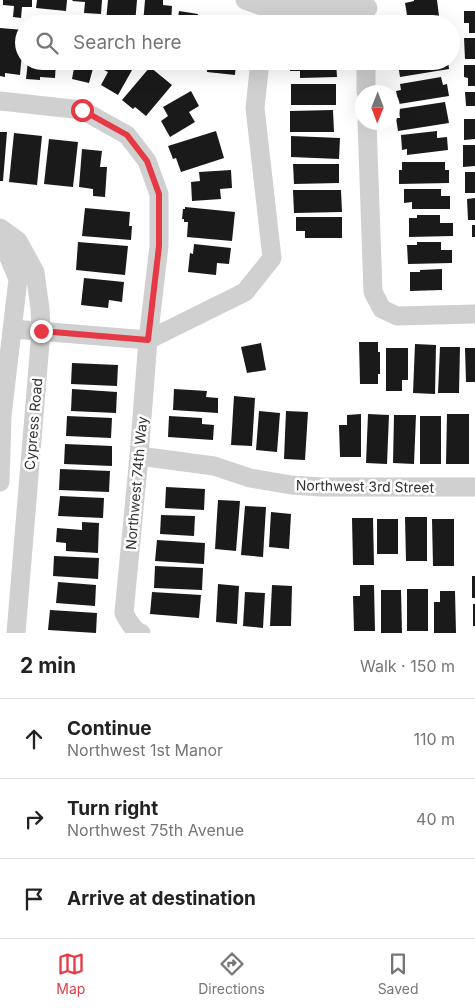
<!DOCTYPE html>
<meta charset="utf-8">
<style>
body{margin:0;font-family:Inter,sans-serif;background:#f6f6f6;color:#222}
.compass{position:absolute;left:355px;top:85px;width:45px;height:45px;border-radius:50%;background:#fff;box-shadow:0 5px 20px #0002;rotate:181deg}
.stop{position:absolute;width:15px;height:15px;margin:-11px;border:4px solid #e63946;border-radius:50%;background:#fff}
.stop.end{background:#e63946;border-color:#fff;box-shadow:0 1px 5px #0008}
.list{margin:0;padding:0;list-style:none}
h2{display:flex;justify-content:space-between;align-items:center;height:65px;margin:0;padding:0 20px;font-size:21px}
h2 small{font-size:16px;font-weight:400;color:#767676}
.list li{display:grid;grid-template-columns:32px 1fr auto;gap:15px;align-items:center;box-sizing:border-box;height:80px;padding:0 20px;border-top:1px solid #e0e0e0}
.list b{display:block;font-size:19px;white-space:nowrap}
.list p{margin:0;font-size:16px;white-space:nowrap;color:#767676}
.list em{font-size:16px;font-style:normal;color:#767676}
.icon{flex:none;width:28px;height:28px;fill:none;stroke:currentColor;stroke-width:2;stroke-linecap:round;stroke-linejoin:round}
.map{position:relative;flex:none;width:475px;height:633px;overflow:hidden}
.search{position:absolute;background:#fff;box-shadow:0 5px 20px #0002;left:15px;right:15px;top:15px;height:55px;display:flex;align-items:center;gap:12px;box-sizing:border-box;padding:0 18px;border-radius:28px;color:#767676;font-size:19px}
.sheet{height:305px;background:#fff}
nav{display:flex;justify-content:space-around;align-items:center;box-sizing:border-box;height:70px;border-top:1px solid #e0e0e0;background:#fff;font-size:14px;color:#767676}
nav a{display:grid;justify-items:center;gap:2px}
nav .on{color:#e63946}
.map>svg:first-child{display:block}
</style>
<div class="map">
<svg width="475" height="633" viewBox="0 0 475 633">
<rect width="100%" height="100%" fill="#fff"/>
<!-- building -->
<g fill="#1a1a1a">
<path d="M 3,0 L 32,0 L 32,7 L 22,7 L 21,18 L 13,17 L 14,6 L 3,5 Z"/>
<path d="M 37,0 L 67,0 L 66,11 L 36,8 Z"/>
<path d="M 73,0 L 102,0 L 101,14 L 84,13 L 85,2 L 72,1 Z"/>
<path d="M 108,0 L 137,0 L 135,24 L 106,21 Z"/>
<path d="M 145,0 L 163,0 L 163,5 L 172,6 L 171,24 L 143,24 Z"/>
<path d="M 414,0 L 437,0 L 439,16 L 408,21 L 405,3 L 414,1 Z"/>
<path d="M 179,11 L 198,14 L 196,21 L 207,23 L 207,24 L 177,24 Z"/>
<path d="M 464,11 L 475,11 L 475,33 L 469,33 L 469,23 L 464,23 Z"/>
<path d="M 212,19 L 225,20 L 225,24 L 211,24 Z"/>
<path d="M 0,28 L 24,30 L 20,75 L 5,73 L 5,77 L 0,76 Z"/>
<path d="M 464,38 L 475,38 L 475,59 L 465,59 Z"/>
<path d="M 28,61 L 56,61 L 55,78 L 40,77 L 40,80 L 26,79 Z"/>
<path d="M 66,61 L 95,61 L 89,83 L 72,79 L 74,68 L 65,65 Z"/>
<path d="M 104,61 L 133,61 L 136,63 L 118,95 L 101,85 L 108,72 L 100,68 Z"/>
<path d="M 208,61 L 236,61 L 235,75 L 207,72 Z"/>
<path d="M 290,61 L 336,61 L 337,77 L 300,78 L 300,71 L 290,71 Z"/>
<path d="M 401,61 L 448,61 L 449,69 L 400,77 L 398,64 L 401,63 Z"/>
<path d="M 464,65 L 475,65 L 475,86 L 468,86 L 468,78 L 464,77 Z"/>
<path d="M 150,67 L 172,85 L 146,116 L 135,107 L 133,109 L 122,100 Z"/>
<path d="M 441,77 L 443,85 L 447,84 L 449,96 L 399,104 L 396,91 L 401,90 L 400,84 Z"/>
<rect x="291" y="84" width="45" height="21"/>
<path d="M 191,91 L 199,106 L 189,112 L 195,122 L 170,137 L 161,121 L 168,116 L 163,107 Z"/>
<path d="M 465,92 L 475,92 L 475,106 L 466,106 Z"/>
<path d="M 445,102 L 449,123 L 398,131 L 396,118 L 400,118 L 399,109 Z"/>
<path d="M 333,110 L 334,132 L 290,132 L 290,111 Z"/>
<path d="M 464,119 L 475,119 L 475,139 L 464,140 Z"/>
<path d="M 216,131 L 224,158 L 181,172 L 176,158 L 173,159 L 168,146 Z"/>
<path d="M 437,131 L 437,138 L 447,137 L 448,150 L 407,155 L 407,149 L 402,150 L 401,135 Z"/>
<path d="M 0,132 L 7,132 L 3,181 L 0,181 Z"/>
<path d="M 14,133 L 42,136 L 37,185 L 9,182 Z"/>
<path d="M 291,136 L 340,138 L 339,159 L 291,157 Z"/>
<path d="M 49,139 L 78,142 L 73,187 L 44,184 Z"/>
<path d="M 463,145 L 475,145 L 475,166 L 463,167 Z"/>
<path d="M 82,149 L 102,151 L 100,167 L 107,167 L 105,197 L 93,196 L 93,189 L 79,187 Z"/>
<path d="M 402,162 L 445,162 L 445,170 L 449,170 L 449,183 L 399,184 L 399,170 L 402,170 Z"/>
<path d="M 293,164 L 339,164 L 339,183 L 294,184 Z"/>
<path d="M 231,170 L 232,188 L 220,189 L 221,199 L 192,201 L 191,182 L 200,181 L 199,172 Z"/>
<rect x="465" y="172" width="10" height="21"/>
<path d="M 404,189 L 441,189 L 441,196 L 450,196 L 450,209 L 412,209 L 412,202 L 404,203 Z"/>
<path d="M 293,190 L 341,190 L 342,212 L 294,213 Z"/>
<path d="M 475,198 L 475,220 L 468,220 L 467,199 Z"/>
<path d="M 185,207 L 235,212 L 232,241 L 187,237 L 188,222 L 184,222 L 184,219 L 182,219 L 183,209 L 185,209 Z"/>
<path d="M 85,208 L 130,212 L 129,226 L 132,226 L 131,240 L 82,236 Z"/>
<path d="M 417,215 L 440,215 L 440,223 L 453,223 L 453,236 L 409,237 L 409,218 L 417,218 Z"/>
<path d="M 296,217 L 342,217 L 342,238 L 305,238 L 305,231 L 296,231 Z"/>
<rect x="472" y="225" width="3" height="12"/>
<path d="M 78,242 L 128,246 L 125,275 L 76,270 Z"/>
<path d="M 417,242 L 441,242 L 441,250 L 452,250 L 452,263 L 408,264 L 407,245 L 417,245 Z"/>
<path d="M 194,244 L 231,248 L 229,264 L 217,263 L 216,275 L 188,272 L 190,253 L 193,254 Z"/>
<path d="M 442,269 L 442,290 L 410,291 L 410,272 L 420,272 L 420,270 Z"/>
<path d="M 84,278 L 124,282 L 122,302 L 109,300 L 108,308 L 81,305 Z"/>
<path d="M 359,342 L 378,342 L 378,352 L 380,352 L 380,374 L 378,374 L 378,384 L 360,384 Z"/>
<path d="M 261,343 L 266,370 L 247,373 L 241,347 Z"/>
<path d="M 415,344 L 436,345 L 435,394 L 413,393 Z"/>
<path d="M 440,347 L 460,347 L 459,393 L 438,393 Z"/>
<path d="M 386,348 L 408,348 L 408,380 L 402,380 L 402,391 L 386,391 Z"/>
<path d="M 465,348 L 475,348 L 475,382 L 466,382 Z"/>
<path d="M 72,363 L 118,365 L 117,386 L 71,384 Z"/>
<path d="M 72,389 L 117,392 L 116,413 L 71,411 Z"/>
<path d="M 174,389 L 207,391 L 206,397 L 218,398 L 218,413 L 173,410 Z"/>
<path d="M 234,396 L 255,398 L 252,446 L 231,445 Z"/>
<path d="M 259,411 L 280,413 L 277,452 L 256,450 Z"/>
<path d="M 286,411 L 308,412 L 305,460 L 284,459 Z"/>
<path d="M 361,414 L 361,457 L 340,457 L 339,425 L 347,425 L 347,415 Z"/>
<path d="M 368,414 L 389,415 L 387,464 L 366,463 Z"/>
<path d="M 447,414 L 469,414 L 469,464 L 446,464 Z"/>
<path d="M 394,415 L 416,415 L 414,464 L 393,463 Z"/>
<path d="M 67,416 L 112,418 L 111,438 L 66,436 Z"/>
<path d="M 169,416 L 202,418 L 202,424 L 214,425 L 213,440 L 168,437 Z"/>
<rect x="420" y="416" width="21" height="48"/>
<path d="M 65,444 L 112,446 L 112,466 L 64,464 Z"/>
<path d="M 60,469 L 110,471 L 109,492 L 59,490 Z"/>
<path d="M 166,487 L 205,489 L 204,510 L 165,508 Z"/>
<path d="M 60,496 L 104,498 L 103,518 L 58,516 Z"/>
<path d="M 218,500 L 240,501 L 236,551 L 215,549 Z"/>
<path d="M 245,506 L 266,507 L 263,557 L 241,555 Z"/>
<path d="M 271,512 L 291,514 L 289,549 L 269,547 Z"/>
<path d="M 161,515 L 195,516 L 194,536 L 160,534 Z"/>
<path d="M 405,517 L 427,517 L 427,561 L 406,561 Z"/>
<path d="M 352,518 L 373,518 L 374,565 L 353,565 Z"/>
<rect x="377" y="519" width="21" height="35"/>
<path d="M 432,519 L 454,519 L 454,566 L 433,566 Z"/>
<path d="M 82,522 L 99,523 L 98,553 L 66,551 L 66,543 L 56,542 L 57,528 L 82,530 Z"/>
<path d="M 157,540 L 205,543 L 204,564 L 155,561 Z"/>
<path d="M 54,556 L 99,558 L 98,579 L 53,576 Z"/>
<path d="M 155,566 L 203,568 L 202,590 L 154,588 Z"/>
<rect x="472" y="576" width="3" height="22"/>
<path d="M 58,582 L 96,585 L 95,606 L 56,603 Z"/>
<path d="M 218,584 L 239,586 L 237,624 L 216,622 Z"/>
<path d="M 272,585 L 292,586 L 291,626 L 270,626 Z"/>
<path d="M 360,585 L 374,585 L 375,631 L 354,631 L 353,596 L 360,596 Z"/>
<rect x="407" y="589" width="21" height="42"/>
<path d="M 381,590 L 401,590 L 402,633 L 381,633 Z"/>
<path d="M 440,591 L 455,591 L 456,633 L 434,633 L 434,602 L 440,602 Z"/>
<path d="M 152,592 L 201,595 L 199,618 L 150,614 Z"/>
<path d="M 245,592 L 265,593 L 263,628 L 243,626 Z"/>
<rect x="473" y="604" width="2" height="22"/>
<path d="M 50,610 L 97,613 L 96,633 L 48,630 Z"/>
</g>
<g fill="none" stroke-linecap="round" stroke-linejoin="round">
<!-- street -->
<g stroke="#d0d0d0" stroke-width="19">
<path d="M 245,0 L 265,7 L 368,8"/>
<path d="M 366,92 L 366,61"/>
<path d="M 0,101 L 82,110 L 127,135 L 147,161 L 159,194 L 159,246 L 148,340 L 139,456 L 124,613 C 128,620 132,630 141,633"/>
<path d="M 367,122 L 373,292 L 382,309 L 397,316 L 475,314"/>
<path d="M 0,228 L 18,241 L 35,272 L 40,309 L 41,331 L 16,633"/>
<path d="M 0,243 L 3,244 L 18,279 L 2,416 L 0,482"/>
<path d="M 13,329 L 148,340 L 245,292 L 272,258 L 255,108 L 260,61"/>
<path d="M 139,456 L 214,466 L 250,478 L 291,485 L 321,487 L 475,487"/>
</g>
</g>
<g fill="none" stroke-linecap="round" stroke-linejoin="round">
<!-- route -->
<path stroke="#e63946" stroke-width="6" d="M 41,331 L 148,340 L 159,246 L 159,194 L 147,161 L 127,135 L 82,110"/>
</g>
<g text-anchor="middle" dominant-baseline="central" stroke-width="5" stroke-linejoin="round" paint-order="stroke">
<!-- street labels -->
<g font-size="14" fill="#333" stroke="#fff">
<text transform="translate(33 424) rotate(-85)">Cypress Road</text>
<text transform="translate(136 483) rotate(-85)">Northwest 74th Way</text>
<text transform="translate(365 486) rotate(1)">Northwest 3rd Street</text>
</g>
</g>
</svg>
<svg class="compass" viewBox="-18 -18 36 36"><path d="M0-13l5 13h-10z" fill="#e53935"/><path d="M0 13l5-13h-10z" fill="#767676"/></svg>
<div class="stop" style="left:82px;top:110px"></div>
<div class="stop end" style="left:41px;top:331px"></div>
<div class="search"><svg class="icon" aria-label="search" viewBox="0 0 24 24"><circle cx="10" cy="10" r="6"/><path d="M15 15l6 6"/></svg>Search here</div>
</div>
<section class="sheet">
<h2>2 min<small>Walk · 150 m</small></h2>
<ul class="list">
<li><svg class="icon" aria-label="ahead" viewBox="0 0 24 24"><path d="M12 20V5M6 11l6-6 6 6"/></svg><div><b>Continue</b><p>Northwest 1st Manor</p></div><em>110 m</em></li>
<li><svg class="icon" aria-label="right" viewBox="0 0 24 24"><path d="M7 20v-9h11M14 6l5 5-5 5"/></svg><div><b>Turn right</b><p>Northwest 75th Avenue</p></div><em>40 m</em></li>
<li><svg class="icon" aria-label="arrive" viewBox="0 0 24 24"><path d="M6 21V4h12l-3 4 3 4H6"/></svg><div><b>Arrive at destination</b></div></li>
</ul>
</section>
<nav>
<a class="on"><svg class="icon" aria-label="map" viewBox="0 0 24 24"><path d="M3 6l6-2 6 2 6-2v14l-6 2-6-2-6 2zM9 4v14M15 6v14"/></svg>Map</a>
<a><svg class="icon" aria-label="directions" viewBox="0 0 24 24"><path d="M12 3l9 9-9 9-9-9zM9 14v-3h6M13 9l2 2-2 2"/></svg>Directions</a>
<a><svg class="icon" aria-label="saved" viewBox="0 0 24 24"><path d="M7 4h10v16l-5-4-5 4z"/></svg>Saved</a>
</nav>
